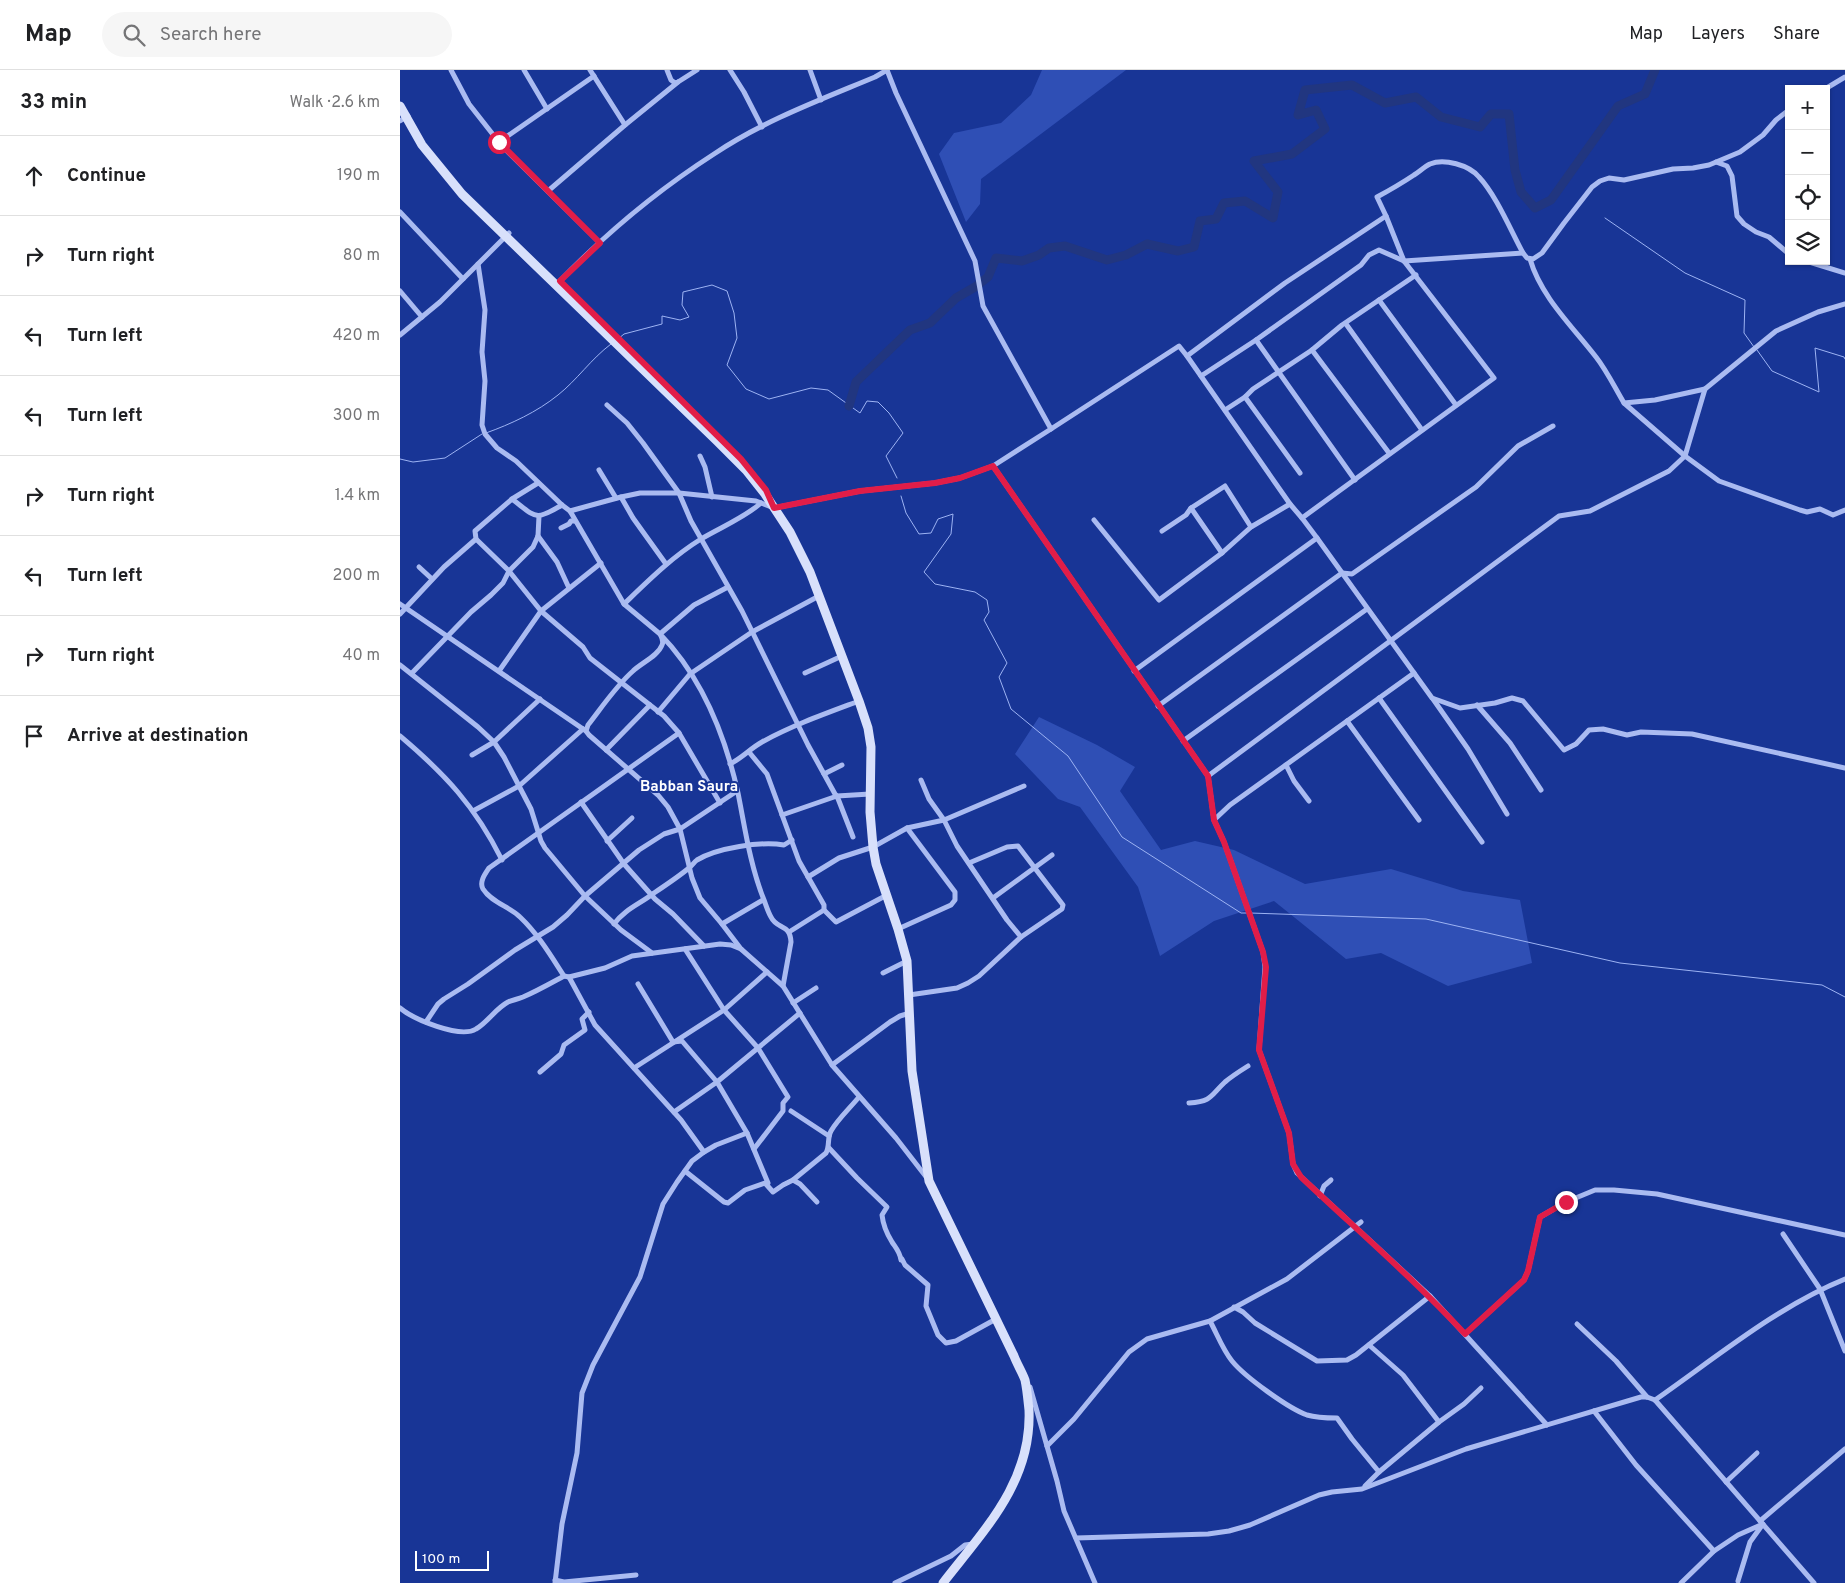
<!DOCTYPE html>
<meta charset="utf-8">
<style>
body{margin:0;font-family:Overpass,sans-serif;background:#f6f6f6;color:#202124}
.controls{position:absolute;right:15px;top:15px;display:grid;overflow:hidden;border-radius:0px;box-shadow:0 1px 4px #0004}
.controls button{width:45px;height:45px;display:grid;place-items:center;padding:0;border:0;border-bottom:1px solid #e0e0e0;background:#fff;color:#202124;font:25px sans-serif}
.scale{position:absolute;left:15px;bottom:12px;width:74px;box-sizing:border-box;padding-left:5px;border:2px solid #fff;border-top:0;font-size:14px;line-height:18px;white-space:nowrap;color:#fff;-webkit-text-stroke:4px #183596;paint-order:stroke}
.stop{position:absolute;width:15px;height:15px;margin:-11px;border:4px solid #e11d48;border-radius:50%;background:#fff}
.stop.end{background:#e11d48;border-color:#fff;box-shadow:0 1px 5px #0008}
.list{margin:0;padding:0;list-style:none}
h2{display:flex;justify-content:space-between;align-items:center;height:65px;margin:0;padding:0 20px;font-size:21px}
h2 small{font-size:16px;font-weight:400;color:#757577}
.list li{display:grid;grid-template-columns:32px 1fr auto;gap:15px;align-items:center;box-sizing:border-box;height:80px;padding:0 20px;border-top:1px solid #e0e0e0}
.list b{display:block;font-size:19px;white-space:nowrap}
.list em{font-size:16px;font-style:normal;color:#757577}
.icon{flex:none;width:28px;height:28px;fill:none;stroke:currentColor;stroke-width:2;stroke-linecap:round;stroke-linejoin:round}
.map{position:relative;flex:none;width:1445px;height:1513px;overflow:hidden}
header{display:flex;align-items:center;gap:30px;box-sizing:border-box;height:70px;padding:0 25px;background:#fff;border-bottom:1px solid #e0e0e0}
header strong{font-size:24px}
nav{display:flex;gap:28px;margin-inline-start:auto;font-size:18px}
.search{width:350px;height:45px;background:#f6f6f6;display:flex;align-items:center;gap:12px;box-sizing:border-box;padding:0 18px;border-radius:28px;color:#757577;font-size:19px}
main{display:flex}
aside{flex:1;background:#fff}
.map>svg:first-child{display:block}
</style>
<header>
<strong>Map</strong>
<div class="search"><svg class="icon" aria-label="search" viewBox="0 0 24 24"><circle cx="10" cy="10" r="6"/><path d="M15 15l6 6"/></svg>Search here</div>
<nav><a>Map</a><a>Layers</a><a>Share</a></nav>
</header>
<main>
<aside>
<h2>33 min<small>Walk · 2.6 km</small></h2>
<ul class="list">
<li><svg class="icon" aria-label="ahead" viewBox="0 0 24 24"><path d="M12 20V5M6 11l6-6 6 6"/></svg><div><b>Continue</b></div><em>190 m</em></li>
<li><svg class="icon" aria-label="right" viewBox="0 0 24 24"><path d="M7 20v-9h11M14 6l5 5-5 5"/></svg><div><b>Turn right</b></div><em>80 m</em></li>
<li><svg class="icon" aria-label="left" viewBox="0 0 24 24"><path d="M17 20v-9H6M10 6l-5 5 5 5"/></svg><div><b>Turn left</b></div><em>420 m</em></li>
<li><svg class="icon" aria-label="left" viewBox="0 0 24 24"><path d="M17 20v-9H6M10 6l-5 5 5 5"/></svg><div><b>Turn left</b></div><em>300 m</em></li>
<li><svg class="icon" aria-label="right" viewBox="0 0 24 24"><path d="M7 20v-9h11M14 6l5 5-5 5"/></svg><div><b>Turn right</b></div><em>1.4 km</em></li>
<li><svg class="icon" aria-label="left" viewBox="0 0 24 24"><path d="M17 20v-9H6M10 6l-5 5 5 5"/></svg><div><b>Turn left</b></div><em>200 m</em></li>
<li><svg class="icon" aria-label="right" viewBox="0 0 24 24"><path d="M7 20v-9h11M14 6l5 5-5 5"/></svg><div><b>Turn right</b></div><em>40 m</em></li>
<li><svg class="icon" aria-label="arrive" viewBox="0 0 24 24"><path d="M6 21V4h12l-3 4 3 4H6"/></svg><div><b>Arrive at destination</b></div></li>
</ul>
</aside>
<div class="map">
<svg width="1445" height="1513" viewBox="0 0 1445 1513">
<rect width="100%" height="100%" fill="#183596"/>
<!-- green -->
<g fill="#2f4fb5">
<path d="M 642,0 L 726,0 L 581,109 L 580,134 L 566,152 L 539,84 L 554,63 L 601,53 L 631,25 Z"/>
<path d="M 639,647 L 697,675 L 735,697 L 720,721 L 761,780 L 795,771 L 834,780 L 905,814 L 991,799 L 1063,821 L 1120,830 L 1132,893 L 1048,916 L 981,883 L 946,889 L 874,831 L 814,851 L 760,886 L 738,817 L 680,737 L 658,729 L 615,684 Z"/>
</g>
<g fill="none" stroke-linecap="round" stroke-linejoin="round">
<!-- stream -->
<g stroke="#9db3f3" stroke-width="1">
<path d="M 1205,148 L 1285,203 L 1345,230 L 1344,263 L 1354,277"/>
<path d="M 218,269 L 224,264 L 262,254 L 262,246 L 280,250 L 289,247 L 282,235 L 283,222 L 312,215 L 327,221 L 334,243 L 337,268 L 327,295 L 346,319 L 369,329 L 411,318 L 428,320 L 460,343 L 467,331 L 478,332 L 489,343 L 503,363 L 486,386 L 497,408"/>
<path d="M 1357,280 L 1372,301 L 1419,322 L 1415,278 L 1444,287 L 1445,289"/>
<path d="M 86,363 C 111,354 137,342 158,325 C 177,310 191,289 211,274"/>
<path d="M 0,389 L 13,392 L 45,388 L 82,364"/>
<path d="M 501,426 L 506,443 L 519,464 L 531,463 L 538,449 L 553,444 L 551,464 L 524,502 L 535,514 L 575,522 L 587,530 L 589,542 L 584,550 L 607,593 L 599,607 L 611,639 L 668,686 L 722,767 L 841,843 L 846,843"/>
<path d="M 850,843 L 1026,849 L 1220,893 L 1422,915 L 1445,927"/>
</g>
<!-- river -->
<path stroke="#213680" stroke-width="9" d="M 449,336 L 456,312 L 510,260 L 530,253 L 556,228 L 575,217 L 588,207 L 596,188 L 622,191 L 639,185 L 649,178 L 665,176 L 707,190 L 726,185 L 747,174 L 778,181 L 794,177 L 800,151 L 816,149 L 824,133 L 845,131 L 873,148 L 878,122 L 854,91 L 892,84 L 925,59 L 916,40 L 898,45 L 905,20 L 952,15 L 985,33 L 1016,27 L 1041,47 L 1080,57 L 1091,44 L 1109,44 L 1115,100 L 1121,122 L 1135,138 L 1151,130 L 1218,36 L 1245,24 L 1255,0"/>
<!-- minor -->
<g stroke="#aabbf1" stroke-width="5">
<path d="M 51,0 L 69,34 L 102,76 L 200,173"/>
<path d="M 124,0 L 147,39"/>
<path d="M 190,0 L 225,55"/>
<path d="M 267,0 L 271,10 L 275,13 L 278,12 L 297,0"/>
<path d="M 330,0 L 344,22 L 362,57"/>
<path d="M 410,0 L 421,30"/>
<path d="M 487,0 L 496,23 L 575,191 L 583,236 L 651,359 L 593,396 L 808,706 L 814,750 L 824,772 L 863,882 L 865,897 L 859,980 L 889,1063 L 893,1094 L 897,1103 L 1030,1226 L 1147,1355"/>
<path d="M 1425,19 L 1445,7"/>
<path d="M 0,51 L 8,46"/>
<path d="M 99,72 L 194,6"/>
<path d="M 1316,92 L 1327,96 L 1332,106 L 1337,146 L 1344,154 L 1356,162 L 1369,167 L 1389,184"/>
<path d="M 148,121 L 225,55 L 278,12"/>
<path d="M 0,142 L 63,209"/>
<path d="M 986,146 L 1004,191"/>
<path d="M 1130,189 C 1141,227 1173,257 1196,287 C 1207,301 1215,318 1224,333"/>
<path d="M 1406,191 L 1445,203"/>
<path d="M 78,194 L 85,240 L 82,282 L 85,311 L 82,355 L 85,364 L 97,378 L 116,391 L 162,435 L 170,441 L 224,534 L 260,564 C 262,568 264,571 262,575 C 258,586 241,593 233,601 C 216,616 202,637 188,655 L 186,661 L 189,665 L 258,725 L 268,737 L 280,759 L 292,808 L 300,828 L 322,854 L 341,879 L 383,916 L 432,995 L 496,1068 L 527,1108"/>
<path d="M 156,215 C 202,167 258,120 314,84 C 363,51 420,30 475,7 L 487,0"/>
<path d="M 0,221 L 22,247"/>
<path d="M 979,230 L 1056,335"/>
<path d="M 946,254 L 1022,360"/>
<path d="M 0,265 L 40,232 L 109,163"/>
<path d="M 856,270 L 955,410"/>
<path d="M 912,280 L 989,383"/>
<path d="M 787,286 L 890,434 L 902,448"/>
<path d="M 801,306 L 856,270 L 961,195 L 969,185 L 979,180 L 1004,191"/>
<path d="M 1305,319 L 1255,330 L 1224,333 L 1285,386 L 1319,411 L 1400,440 L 1407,442 L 1420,439 L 1433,445 L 1445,440"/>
<path d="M 845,327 L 900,403"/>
<path d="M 207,335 L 227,353 L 243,373 L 279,423 L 291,451 L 342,541 L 408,675 L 435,724 L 437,726 L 470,724"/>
<path d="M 825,340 L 845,327 L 853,319 L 912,280 L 942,255 L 1016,205"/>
<path d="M 651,359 L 779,276 L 787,286 L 885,213 L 986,146 L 977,127 C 990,120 1002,113 1014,105 C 1019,102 1024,97 1030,94 C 1044,88 1069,95 1079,107 C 1096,125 1111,161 1123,183 L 1127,188 L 1133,189 L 1142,183 L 1164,153 L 1192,117 L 1200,111 L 1209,108 L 1224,110 L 1273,99 L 1293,98 L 1309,95 L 1340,82 L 1363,65 L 1376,50 L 1389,40"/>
<path d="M 300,386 L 305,397 L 312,427"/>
<path d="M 199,400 L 216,428"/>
<path d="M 221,427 L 233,448 L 266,494"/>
<path d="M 112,429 L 138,413"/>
<path d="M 791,438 L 822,483"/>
<path d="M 170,441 L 221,427 L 240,423 L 279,423 L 356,431 L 374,438 L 460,421 L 535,413 L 560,408 L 593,396"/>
<path d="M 694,450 L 759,530 L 822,483 L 851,457 L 890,434"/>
<path d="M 161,458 L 169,454 L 171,451 L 175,451"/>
<path d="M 762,461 L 786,445 L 791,438 L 825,416 L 851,457"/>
<path d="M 138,466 L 157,492 L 169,518"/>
<path d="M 917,468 L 1014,603"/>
<path d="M 76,469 L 109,501 L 141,541 L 183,577 L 190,588 L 264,646 L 279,663 L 320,733"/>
<path d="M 19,497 L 32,509"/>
<path d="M 328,517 L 294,535 L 260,564 C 302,607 325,665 338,723 C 345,758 350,795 364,830 C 366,835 368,842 371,847 C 377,860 390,853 391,872 L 383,916"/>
<path d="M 0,534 L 186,661"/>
<path d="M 224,534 C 249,510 272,487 301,469 C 321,457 344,448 361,433"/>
<path d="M 0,544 L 44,497 L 76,469 L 75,461 L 112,429 C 136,447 134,452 162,435"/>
<path d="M 0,595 L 78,657 L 94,672 L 104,687 L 131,739 L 141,771 L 145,778 L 185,826 L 221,860 L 252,883"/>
<path d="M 99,601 L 141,541 L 201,493"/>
<path d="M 734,601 L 917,468 L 902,448 L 1094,308 L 1004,191 L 1123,183"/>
<path d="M 12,603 L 71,542 L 91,525 L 103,513 L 109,501 L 133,477 L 138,466 L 139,446"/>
<path d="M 405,603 L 442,586"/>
<path d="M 979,628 L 1082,772"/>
<path d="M 1033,629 L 1068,679 L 1107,744"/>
<path d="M 1077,635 L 1110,673 L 1141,720"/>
<path d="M 758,636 L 942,503 L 952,504 L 1076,417 L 1118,376 L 1153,356"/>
<path d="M 258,642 L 290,604 L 352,562 L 419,526"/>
<path d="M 947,651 L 1019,750"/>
<path d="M 0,666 C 45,704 75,736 102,790"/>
<path d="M 783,671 L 967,539"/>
<path d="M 206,680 L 250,635"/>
<path d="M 349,682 L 367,704 L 399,791 L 424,835 L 424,840 L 436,852 L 487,825"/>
<path d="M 72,685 L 94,672 L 140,629"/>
<path d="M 330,694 C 342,688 351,678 362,672 C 393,655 427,643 459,631"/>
<path d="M 886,695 L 894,711 L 909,731"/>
<path d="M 424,704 L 442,695"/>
<path d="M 808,706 L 1159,446 L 1190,441 L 1269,401 L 1285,386 L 1305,319 L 1376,261 L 1418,242 L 1445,234"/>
<path d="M 521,710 L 529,729 L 544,750 L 557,776 L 607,850 L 621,867"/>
<path d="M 181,732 L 224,794 L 255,829 L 273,844 L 304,876"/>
<path d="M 73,741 L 119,716 L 183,659"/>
<path d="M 382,745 L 437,726 L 453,767"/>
<path d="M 814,750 L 830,735 L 1014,603 L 1032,628 L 1060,638 L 1095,633 L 1112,628 L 1123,631 L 1164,680 L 1176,674 L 1189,660 L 1203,659 L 1227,665 L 1241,662 L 1292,664 L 1445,698"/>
<path d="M 207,771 L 232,748"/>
<path d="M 408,807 L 439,788 L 473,777 L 507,758 L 544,750 L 624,716"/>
<path d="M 593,828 L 652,785"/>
<path d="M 214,854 C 225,839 240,834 254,823 C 266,815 278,807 289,798 C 292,796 294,792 297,790 C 317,778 361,771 384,775 L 392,770"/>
<path d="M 322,854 L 363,830"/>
<path d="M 498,859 L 551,835 L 555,830 L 555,822 L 507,758"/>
<path d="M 389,862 L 424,840"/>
<path d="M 285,879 L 324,940 L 358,978 L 388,1027 L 383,1033 L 383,1041 L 354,1079"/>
<path d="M 483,903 L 507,891"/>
<path d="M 164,906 C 151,886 138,864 120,847 C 110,837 91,832 83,819 C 79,812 85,804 89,798 L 279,663"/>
<path d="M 169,907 L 195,955 L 281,1050 L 304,1082"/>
<path d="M 238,914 L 273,972"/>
<path d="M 509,925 L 557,918 L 568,913 L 579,906 L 621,867 L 662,839 L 663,835 L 618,776 L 607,777 L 569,793"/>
<path d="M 393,933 L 416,918"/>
<path d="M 0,938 C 13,949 60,969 76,959 C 88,952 95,939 108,932 C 113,930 118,929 123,927 C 137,921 151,913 164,906 L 169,907 L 205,898 L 232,886 L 320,874 L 331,875 L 341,879"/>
<path d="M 26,952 L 38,934 L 44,929 L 68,914 L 115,880 L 153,857 L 167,845 L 185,826 L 239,780 L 264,764 L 280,759 L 337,721"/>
<path d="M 273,972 L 282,971 L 317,1012 L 347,1063 L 368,1113"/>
<path d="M 432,995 L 490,952 L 500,946 L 510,943"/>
<path d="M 234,998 L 324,940 L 367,902"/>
<path d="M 140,1002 L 161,984 L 164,975 L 185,960 L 182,949 L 189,942"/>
<path d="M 789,1033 C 813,1031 810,1026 825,1012 C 832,1006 840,1001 848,996"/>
<path d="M 391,1041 L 429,1066"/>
<path d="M 274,1042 L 317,1012 L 400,943"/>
<path d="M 429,1078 L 457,1108 L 487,1137 L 482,1145 C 483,1154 487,1164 492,1172 C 496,1178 500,1182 501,1190"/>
<path d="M 285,1101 L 324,1132 L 328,1133 L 345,1120 L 365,1113 L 373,1122 L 383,1115 L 393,1110 L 426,1083 C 430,1076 427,1068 431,1061 C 438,1049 450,1038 459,1027"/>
<path d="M 393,1110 L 400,1114 L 417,1132"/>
<path d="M 920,1126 L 924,1116 L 931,1110"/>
<path d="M 1383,1164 L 1420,1219 L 1445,1281"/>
<path d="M 502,1189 L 505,1195 L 528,1215 L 526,1236 L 538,1265 L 546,1273 L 556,1271 L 596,1249"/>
<path d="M 834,1237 L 843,1242 L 855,1253 L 917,1291 L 947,1290 L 956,1285 L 1030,1226"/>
<path d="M 810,1251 C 817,1264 823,1280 832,1291 C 845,1307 888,1338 907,1345 C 917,1348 927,1348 937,1348 L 952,1369 L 979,1402 L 965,1416"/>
<path d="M 1177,1254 L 1216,1291 L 1247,1327"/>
<path d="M 1065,1264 L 1124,1210 L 1128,1201 L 1140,1147 L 1166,1132 L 1195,1120 L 1214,1120 L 1257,1124 L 1445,1165"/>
<path d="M 969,1275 L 1003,1305 L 1039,1352"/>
<path d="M 630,1317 L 657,1411 L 664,1441 L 695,1513"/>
<path d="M 1255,1330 C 1314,1289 1378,1236 1445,1209"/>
<path d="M 1194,1341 L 1236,1395 L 1314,1481"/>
<path d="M 647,1376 L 674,1349 L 729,1282 L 747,1269 L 810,1251 L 887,1209 L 961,1152"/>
<path d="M 979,1402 L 1039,1352 L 1064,1334 L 1081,1318"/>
<path d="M 1326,1412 L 1357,1383"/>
<path d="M 1360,1451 L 1445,1379"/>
<path d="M 676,1468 L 808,1464 L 829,1461 L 850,1455 L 919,1425 L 932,1422 L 962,1419 L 1066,1379 L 1241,1327 L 1247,1327 L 1255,1330 L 1414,1513"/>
<path d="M 155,1510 L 164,1512 L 236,1505"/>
<path d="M 155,1513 L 162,1454 L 177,1383 L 182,1323 L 193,1295 L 240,1207 L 263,1134 L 277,1112 L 292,1091 L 304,1082 L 316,1075 L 347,1063"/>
<path d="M 495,1513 L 551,1486 L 565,1475 L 573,1474"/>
<path d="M 1281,1513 L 1314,1481 L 1338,1465 L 1363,1454 L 1350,1472 L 1338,1511"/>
</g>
<!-- secondary -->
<path stroke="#d8e0fb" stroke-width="9" d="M 0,36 L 22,75 L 62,124 L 317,371 L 346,400 L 365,424 L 390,462 L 410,502 L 459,631 L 468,658 L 471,677 L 470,742 L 473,777 L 476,794 L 498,859 L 507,891 L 512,1001 L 529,1111 L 614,1286 C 617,1294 622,1302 625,1310 C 627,1319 628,1331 629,1340 C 632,1412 584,1460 543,1513"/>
</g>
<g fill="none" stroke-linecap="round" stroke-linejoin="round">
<!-- route -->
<path stroke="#e11d48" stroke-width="6" d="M 99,72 L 200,173 L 160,211 L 341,389 L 366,420 L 374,438 L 460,421 L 535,413 L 560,408 L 593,396 L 808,706 L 814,750 L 824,772 L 863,882 L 866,897 L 859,980 L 889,1063 L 893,1094 L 901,1107 C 956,1159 1013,1208 1065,1264 L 1124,1210 L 1128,1201 L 1140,1147 L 1166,1132"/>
</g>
<g text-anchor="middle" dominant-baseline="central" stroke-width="4" stroke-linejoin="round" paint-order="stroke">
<!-- quarter labels -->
<g font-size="15" font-weight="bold" fill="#fff" stroke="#183596">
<text x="289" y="717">Babban Saura</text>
</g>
</g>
</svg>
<div class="controls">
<button>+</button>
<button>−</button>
<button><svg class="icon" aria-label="locate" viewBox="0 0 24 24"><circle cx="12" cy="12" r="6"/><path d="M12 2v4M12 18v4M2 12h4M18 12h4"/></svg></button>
<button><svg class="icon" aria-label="layers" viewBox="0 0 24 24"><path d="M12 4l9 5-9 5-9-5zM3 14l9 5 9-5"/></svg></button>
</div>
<div class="scale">100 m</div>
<div class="stop" style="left:99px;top:72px"></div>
<div class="stop end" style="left:1166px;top:1132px"></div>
</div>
</main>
